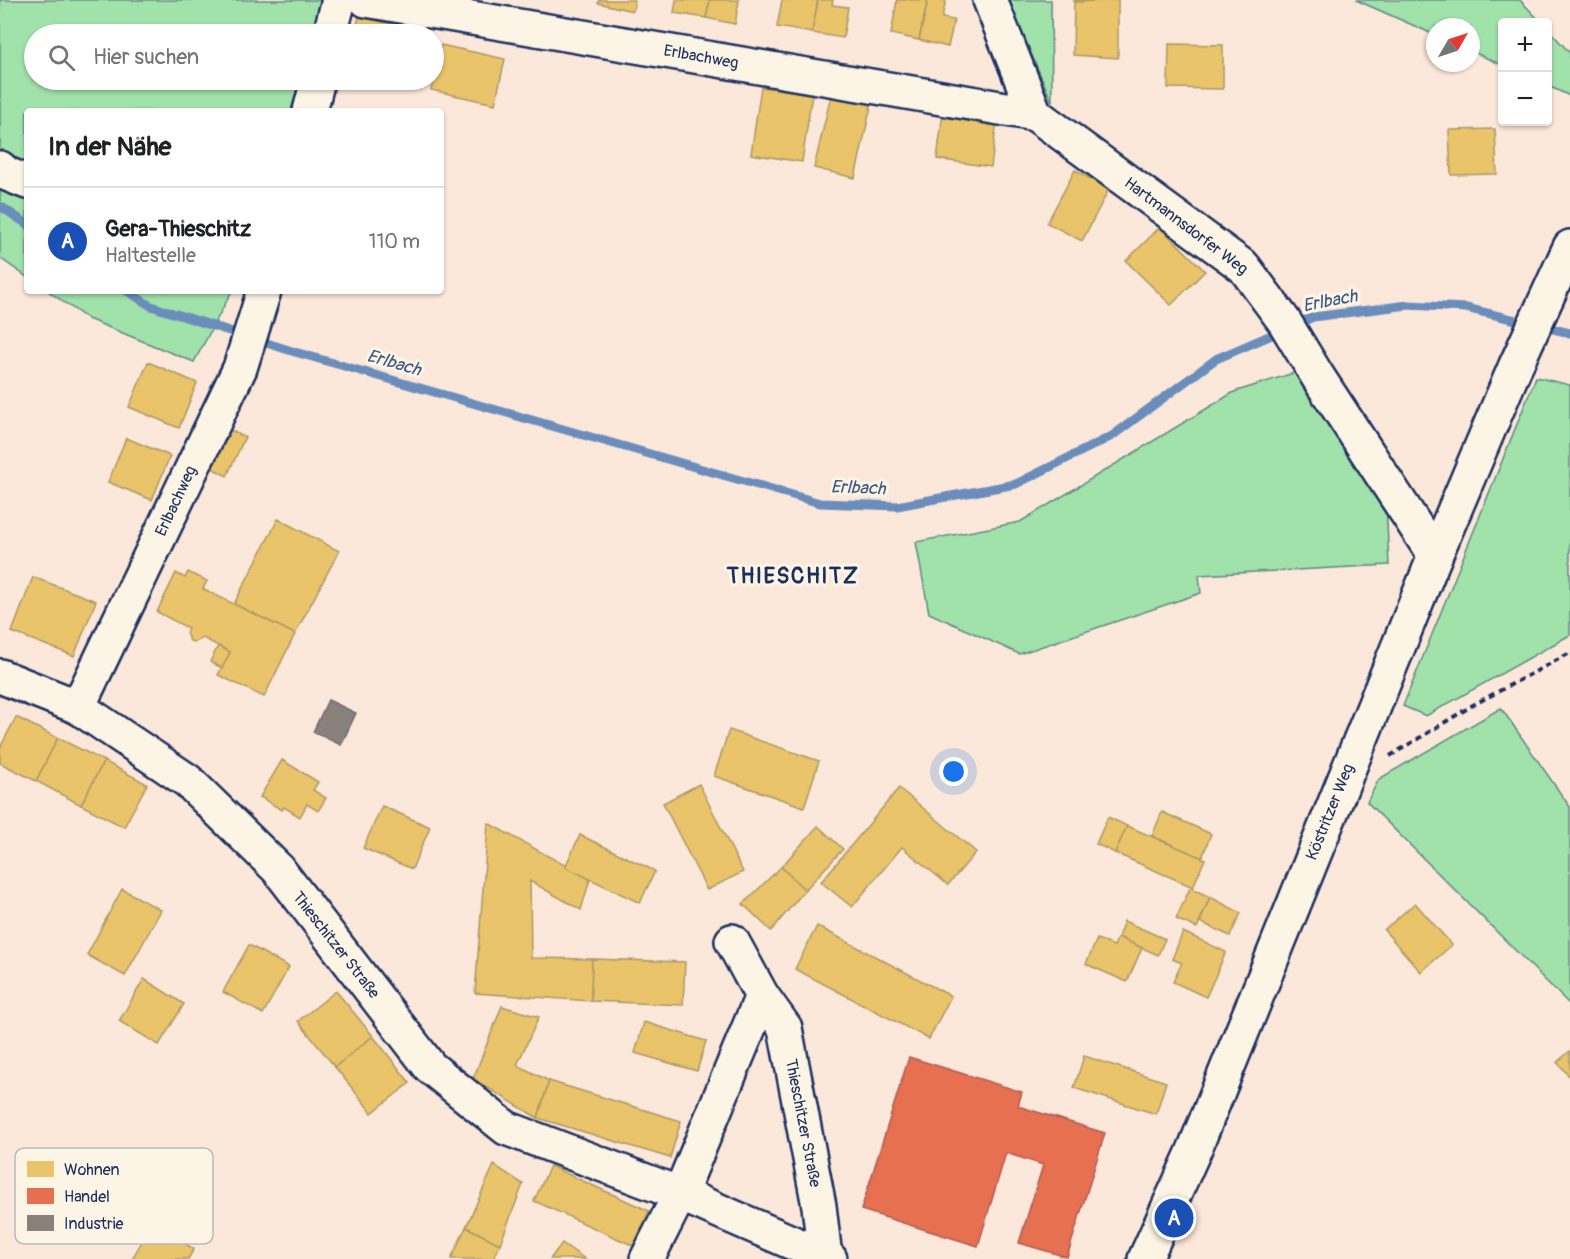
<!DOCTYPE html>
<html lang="de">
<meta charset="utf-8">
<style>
body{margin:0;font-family:Pangolin,sans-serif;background:#f2f2f2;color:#202124}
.controls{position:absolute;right:18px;top:18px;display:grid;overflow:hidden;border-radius:6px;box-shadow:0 2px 4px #0004}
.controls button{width:54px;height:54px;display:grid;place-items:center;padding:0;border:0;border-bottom:2px solid #e0e0e0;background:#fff;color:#202124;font:30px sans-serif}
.compass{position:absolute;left:1426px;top:18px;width:54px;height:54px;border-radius:50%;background:#fff;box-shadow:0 2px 4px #0004;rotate:51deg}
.you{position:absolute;left:954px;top:772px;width:21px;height:21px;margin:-15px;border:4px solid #fff;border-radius:50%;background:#1a73e8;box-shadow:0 0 0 9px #1a73e833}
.badge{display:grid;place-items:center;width:39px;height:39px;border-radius:50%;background:#ea580c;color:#fff;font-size:20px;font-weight:700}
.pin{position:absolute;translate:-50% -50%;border:3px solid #fff;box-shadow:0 2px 6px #0006}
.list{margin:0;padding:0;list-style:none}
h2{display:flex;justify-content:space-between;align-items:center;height:78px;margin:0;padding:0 24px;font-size:26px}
h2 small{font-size:20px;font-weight:400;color:#757577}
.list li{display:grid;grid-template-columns:39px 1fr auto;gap:18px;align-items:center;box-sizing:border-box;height:108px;padding:0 24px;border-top:2px solid #e0e0e0}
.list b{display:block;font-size:22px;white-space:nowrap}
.list p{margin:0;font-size:20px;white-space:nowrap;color:#757577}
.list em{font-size:20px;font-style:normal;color:#757577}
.icon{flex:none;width:33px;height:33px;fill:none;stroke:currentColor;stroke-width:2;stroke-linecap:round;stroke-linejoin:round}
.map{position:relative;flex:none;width:1570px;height:1259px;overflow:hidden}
.search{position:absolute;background:#fff;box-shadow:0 2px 4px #0004;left:24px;top:24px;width:420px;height:66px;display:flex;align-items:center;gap:15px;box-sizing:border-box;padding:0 21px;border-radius:33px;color:#757577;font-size:22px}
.panel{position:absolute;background:#fff;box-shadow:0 2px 4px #0004;left:24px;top:108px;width:420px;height:186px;border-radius:6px}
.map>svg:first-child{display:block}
</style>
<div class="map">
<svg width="1570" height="1259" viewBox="0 0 1570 1259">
<rect width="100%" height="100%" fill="#fbe8da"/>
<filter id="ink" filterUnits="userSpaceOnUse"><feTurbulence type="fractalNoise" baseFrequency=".0167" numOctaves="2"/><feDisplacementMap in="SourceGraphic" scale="12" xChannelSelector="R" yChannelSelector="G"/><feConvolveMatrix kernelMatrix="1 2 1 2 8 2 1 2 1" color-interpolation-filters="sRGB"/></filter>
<g filter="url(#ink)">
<!-- green -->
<g fill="#a1e1aa" stroke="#5e8884" stroke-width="1.5">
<path d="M 0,0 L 322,0 L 313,34 L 34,34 L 34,80 L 300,80 L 291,111 L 27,111 L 27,277 L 0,258 Z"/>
<path d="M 1009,0 L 1051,0 L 1052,102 L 1008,0 Z"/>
<path d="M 1356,0 L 1520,0 L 1541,22 L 1502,22 L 1502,65 L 1471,51 L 1471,27 L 1435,27 L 1435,35 Z"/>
<path d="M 1548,29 L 1570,53 L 1570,96 L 1548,86 Z"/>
<path d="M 48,291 L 232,291 L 194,362 L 88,319 Z"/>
<path d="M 1300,371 L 1386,500 L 1389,565 L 1199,575 L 1201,593 L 1019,654 L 929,613 L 916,542 L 1020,522 L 1234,392 Z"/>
<path d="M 1536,377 L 1570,385 L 1570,635 L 1426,716 L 1403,706 Z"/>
<path d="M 1501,708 L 1570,807 L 1570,1005 L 1367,802 L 1379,779 Z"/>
</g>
<!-- homes -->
<g fill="#e9c46a" stroke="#ab9766" stroke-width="1.5">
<path d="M 599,0 L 635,0 L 633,11 L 598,3 Z"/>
<path d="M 676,0 L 710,0 L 706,18 L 674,13 Z"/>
<path d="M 710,0 L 739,0 L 735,24 L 706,18 Z"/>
<path d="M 782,0 L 818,0 L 812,33 L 777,27 Z"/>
<path d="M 818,0 L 833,0 L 832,5 L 848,7 L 843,38 L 812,33 Z"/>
<path d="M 897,0 L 928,0 L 919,40 L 891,34 Z"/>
<path d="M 928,0 L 946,0 L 942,18 L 954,20 L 948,47 L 919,40 Z"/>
<path d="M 1074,0 L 1117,0 L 1074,2 Z"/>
<path d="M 1118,0 L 1118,58 L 1073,55 L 1074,2 Z"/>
<path d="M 359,16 L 407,28 L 405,34 L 355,34 Z"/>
<path d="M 1169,44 L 1223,45 L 1223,89 L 1168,88 Z"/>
<path d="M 441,45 L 505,59 L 495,104 L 431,90 Z"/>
<path d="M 761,87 L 812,94 L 802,162 L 751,154 Z"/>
<path d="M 832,91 L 872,101 L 855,178 L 814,168 Z"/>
<path d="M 943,112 L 997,119 L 991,167 L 937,159 Z"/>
<path d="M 1495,129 L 1497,174 L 1451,175 L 1449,130 Z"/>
<path d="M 1075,170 L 1109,189 L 1082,241 L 1047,223 Z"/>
<path d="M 1160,227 L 1205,271 L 1171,305 L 1126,261 Z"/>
<path d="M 148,362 L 197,383 L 179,428 L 129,407 Z"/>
<path d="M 222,426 L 245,437 L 227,476 L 204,464 Z"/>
<path d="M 126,438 L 170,456 L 152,500 L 108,482 Z"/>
<path d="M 278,519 L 339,551 L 295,634 L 234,604 Z"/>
<path d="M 188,572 L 207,581 L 203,589 L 295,634 L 264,697 L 218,675 L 230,652 L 203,638 L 195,642 L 190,641 L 186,633 L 188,628 L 157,612 L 176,573 L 185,578 Z"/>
<path d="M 33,577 L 96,601 L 74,656 L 12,632 Z"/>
<path d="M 218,646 L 230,652 L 222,668 L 210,662 Z"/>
<path d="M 16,717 L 58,738 L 36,781 L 0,763 L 0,748 Z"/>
<path d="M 729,730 L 819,761 L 804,807 L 714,776 Z"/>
<path d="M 58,738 L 104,761 L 81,805 L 36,781 Z"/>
<path d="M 282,760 L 318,782 L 313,790 L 326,798 L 318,811 L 307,804 L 300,817 L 284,807 L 282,810 L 260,797 Z"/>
<path d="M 104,761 L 147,784 L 124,827 L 81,805 Z"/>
<path d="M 699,784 L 743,872 L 707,890 L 663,803 Z"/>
<path d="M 899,788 L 976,852 L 948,885 L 902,847 L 852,907 L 821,882 Z"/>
<path d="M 382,806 L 430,827 L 412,869 L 363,848 Z"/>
<path d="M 1162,812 L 1211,834 L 1202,858 L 1152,836 Z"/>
<path d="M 1108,817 L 1127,826 L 1115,853 L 1096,844 Z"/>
<path d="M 488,823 L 590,879 L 581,910 L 530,881 L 531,958 L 592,959 L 591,1001 L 475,993 Z"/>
<path d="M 818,826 L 843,849 L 805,890 L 781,867 Z"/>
<path d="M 1127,826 L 1205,859 L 1193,887 L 1115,853 Z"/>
<path d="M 580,835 L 655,871 L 640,903 L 565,867 Z"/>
<path d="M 781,867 L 805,890 L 771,931 L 743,904 Z"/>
<path d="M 1190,888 L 1210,897 L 1197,928 L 1176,919 Z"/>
<path d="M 122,889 L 161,910 L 125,976 L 87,955 Z"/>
<path d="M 1210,897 L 1241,913 L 1230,936 L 1200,922 Z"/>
<path d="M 1415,903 L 1452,945 L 1421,972 L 1384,930 Z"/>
<path d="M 1124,921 L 1165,939 L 1158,955 L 1118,937 Z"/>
<path d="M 817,926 L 951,996 L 929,1039 L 795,969 Z"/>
<path d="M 1183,932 L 1226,952 L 1206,997 L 1173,982 L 1182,963 L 1172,959 Z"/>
<path d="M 1118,937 L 1142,948 L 1127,982 L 1086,964 L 1097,939 L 1114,946 Z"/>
<path d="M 249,945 L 289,967 L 263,1014 L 223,992 Z"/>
<path d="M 592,959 L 685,962 L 683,1005 L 591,1001 Z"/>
<path d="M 144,979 L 184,1004 L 159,1045 L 119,1021 Z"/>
<path d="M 336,991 L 373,1036 L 335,1067 L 298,1021 Z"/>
<path d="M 502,1006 L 539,1017 L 517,1065 L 549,1081 L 538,1118 L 473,1079 Z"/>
<path d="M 644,1022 L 706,1041 L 697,1071 L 635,1053 Z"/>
<path d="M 373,1036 L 410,1083 L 372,1113 L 335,1067 Z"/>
<path d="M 1570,1051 L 1570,1077 L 1557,1062 Z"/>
<path d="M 1084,1056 L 1166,1082 L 1156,1114 L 1074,1088 Z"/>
<path d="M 549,1081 L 681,1121 L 670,1158 L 538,1118 Z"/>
<path d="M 494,1165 L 523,1184 L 500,1244 L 466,1227 Z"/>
<path d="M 550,1166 L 649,1211 L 634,1246 L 534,1201 Z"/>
<path d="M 152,1224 L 194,1249 L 188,1259 L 132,1259 Z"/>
<path d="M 466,1227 L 500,1244 L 493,1259 L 451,1259 Z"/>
<path d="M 562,1243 L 585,1259 L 550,1259 Z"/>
</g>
<!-- shops -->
<path fill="#e76f51" stroke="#aa5c55" stroke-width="1.5" d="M 909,1057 L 1022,1092 L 1018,1106 L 1105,1133 L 1067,1257 L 1019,1243 L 1043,1165 L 1006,1153 L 978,1246 L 861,1210 Z"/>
<!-- industry -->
<path fill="#8a817c" stroke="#696873" stroke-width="1.5" d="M 328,700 L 356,713 L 341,745 L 313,732 Z"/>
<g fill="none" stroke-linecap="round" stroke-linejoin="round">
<!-- stream -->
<g stroke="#6a8dbb" stroke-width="9">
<path d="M 0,206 L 27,224"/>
<path d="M 127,291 L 151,306 L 295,352 L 820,503 L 897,506 L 1016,484 L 1112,436 L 1216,359 L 1313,317 L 1408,305 L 1466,308 L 1570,333"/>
</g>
<defs>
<g id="minor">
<path d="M 366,0 L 1035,114"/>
<path d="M 990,0 L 1035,114 L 1244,267 L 1284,321 L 1318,377 L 1435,556"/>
<path d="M 330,34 L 339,0"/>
<path d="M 310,111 L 318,80"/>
<path d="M 0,168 L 7,174 L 27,182"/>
<path d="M 78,707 L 240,368 L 264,291"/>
<path d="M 762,996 L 785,1028 L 819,1206 L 825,1257"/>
<path d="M 647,1259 L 680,1194 L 762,996 L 732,941"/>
</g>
<g id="major">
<path d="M 0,676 L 78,707 L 188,781 L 278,869 L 430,1067 L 506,1128 L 680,1194 L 830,1259"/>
<path d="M 1145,1259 L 1193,1153 L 1435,556 L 1516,365 L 1570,247"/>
</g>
</defs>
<!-- minor casing -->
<use href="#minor" stroke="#1b2f5e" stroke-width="38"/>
<!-- major casing -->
<use href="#major" stroke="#1b2f5e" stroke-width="38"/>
<!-- path -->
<path stroke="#1b2f5e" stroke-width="4" stroke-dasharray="6 4.5" stroke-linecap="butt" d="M 1390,756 L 1473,705 L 1570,653"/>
<!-- minor -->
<use href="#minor" stroke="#fcf5e5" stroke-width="33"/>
<!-- major -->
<use href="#major" stroke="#fcf5e5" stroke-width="33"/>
</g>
</g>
<g text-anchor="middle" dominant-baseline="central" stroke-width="6" stroke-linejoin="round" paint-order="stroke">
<!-- street labels -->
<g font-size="16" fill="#1b2f5e" stroke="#fcf5e5">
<text transform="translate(701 57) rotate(10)">Erlbachweg</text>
<text transform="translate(1186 226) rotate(37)">Hartmannsdorfer Weg</text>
<text transform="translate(176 501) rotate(-65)">Erlbachweg</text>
<text transform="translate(1330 812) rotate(-68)">Köstritzer Weg</text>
<text transform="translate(336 945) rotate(52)">Thieschitzer Straße</text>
<text transform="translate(803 1123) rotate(79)">Thieschitzer Straße</text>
</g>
<!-- water labels -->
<g font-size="18" font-style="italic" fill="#3c5685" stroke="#fcf5e5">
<text transform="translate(1330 301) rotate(-11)">Erlbach</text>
<text transform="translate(394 363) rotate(16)">Erlbach</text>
<text transform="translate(858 488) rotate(2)">Erlbach</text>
</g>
<!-- district labels -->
<g font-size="22" font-weight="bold" letter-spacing="1.5" fill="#1b2f5e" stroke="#fcf5e5">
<text x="793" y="576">THIESCHITZ</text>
</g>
</g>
<!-- legend -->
<rect x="15" y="1148" width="198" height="96" rx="9" fill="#fcf5e5" stroke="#b8babc" stroke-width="1.5"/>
<rect x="27" y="1161" width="27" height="16" fill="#e9c46a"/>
<rect x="27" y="1188" width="27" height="16" fill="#e76f51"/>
<rect x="27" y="1215" width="27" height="16" fill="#8a817c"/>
<g font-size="16" fill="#1b2f5e">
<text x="64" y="1175">Wohnen</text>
<text x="64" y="1202">Handel</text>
<text x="64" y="1229">Industrie</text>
</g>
</svg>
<div class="controls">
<button>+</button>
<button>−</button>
</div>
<svg class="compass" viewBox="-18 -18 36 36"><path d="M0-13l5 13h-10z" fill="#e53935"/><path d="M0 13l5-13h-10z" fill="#757577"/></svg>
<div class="you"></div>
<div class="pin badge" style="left:1174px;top:1218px;background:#1a4fb4">A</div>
<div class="search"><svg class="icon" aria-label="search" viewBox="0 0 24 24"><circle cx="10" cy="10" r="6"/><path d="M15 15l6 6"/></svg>Hier suchen</div>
<section class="panel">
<h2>In der Nähe<small></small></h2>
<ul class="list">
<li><span class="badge" style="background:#1a4fb4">A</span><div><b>Gera-Thieschitz</b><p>Haltestelle</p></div><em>110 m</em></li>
</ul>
</section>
</div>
